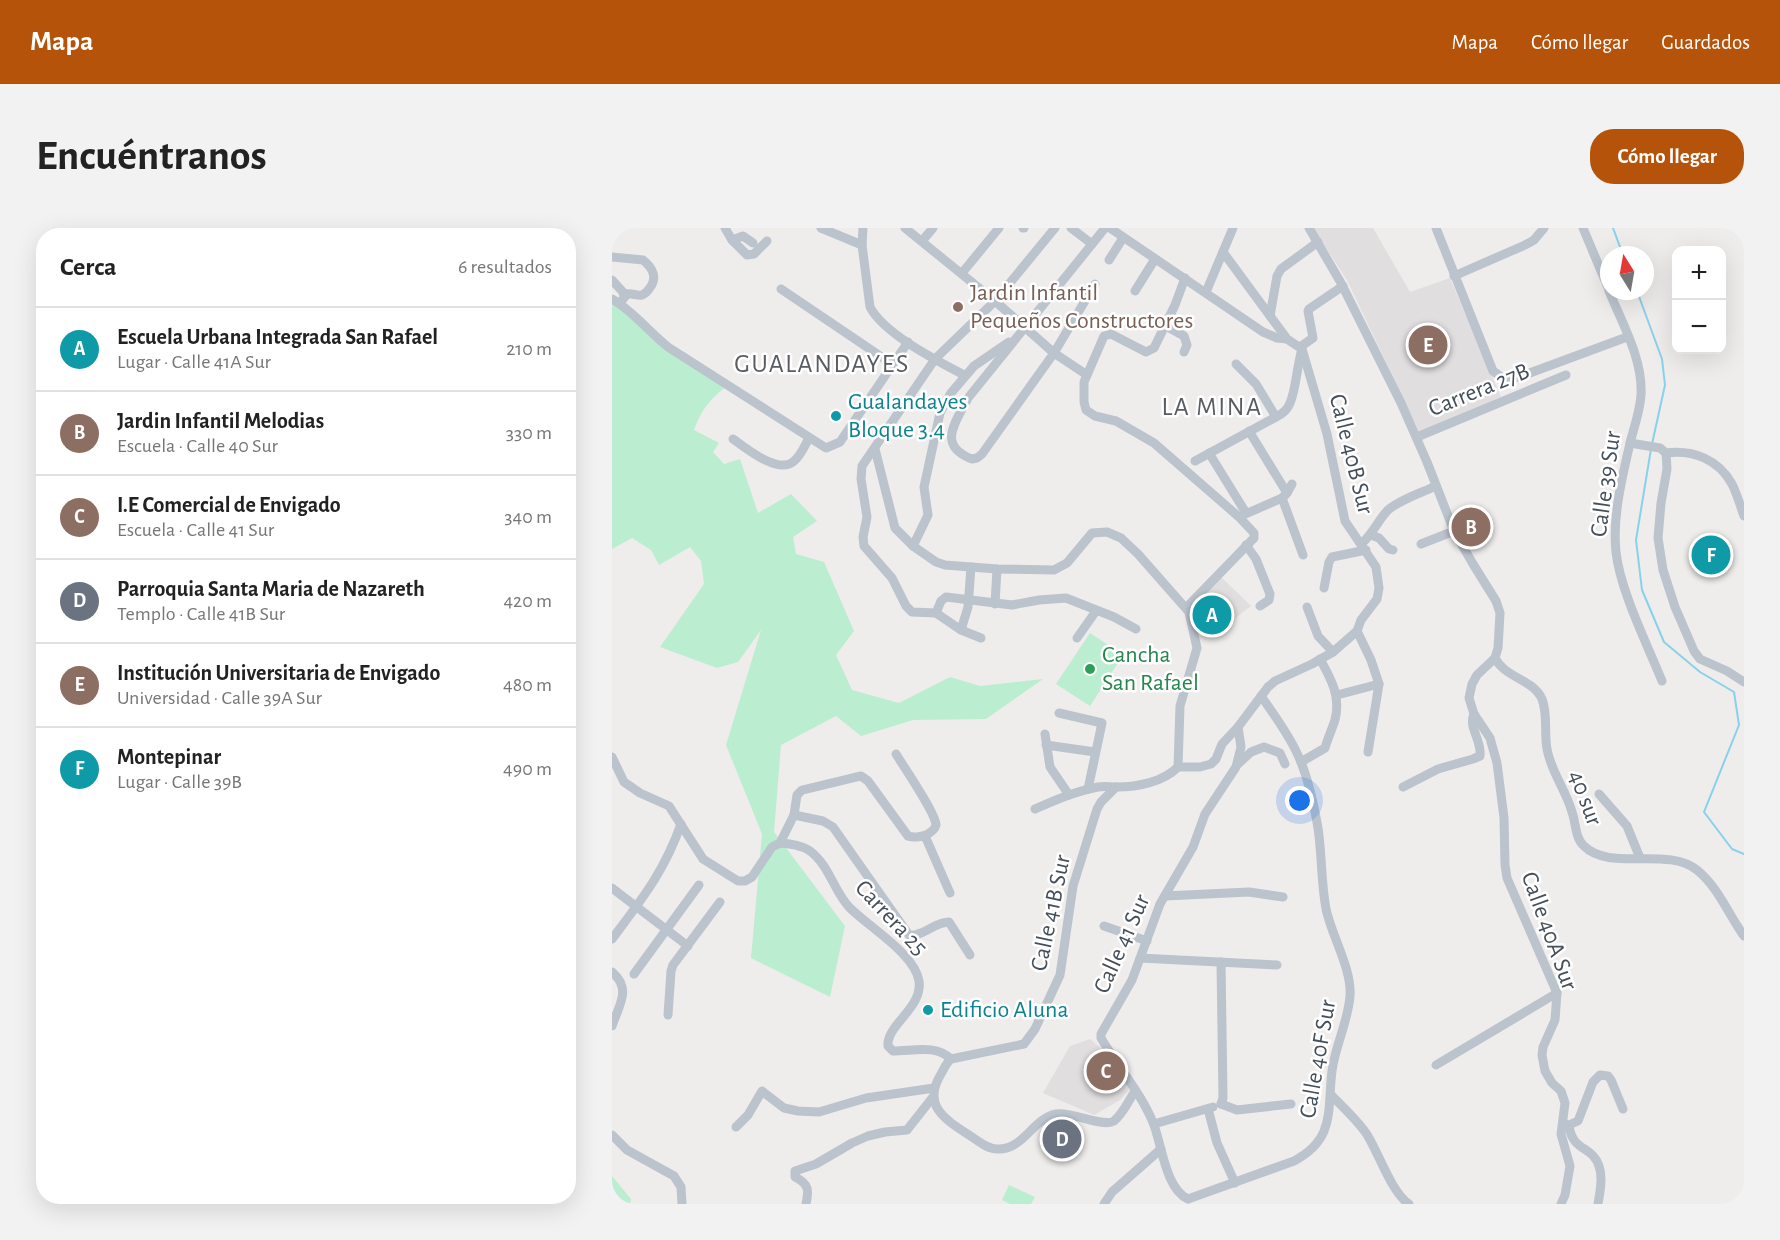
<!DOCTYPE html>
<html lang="es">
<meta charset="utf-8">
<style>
body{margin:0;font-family:"Alegreya Sans",sans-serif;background:#f2f2f2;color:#222}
.controls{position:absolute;right:18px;top:18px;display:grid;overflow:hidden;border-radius:12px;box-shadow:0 6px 24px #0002}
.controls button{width:54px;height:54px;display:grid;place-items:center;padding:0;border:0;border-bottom:2px solid #e0e0e0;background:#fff;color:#222;font:30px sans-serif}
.compass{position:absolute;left:988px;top:18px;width:54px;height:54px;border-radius:50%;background:#fff;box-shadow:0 6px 24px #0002;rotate:349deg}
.you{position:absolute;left:688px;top:573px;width:21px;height:21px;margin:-15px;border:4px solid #fff;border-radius:50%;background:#1a73e8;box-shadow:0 0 0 9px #1a73e833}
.badge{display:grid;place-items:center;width:39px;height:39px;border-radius:50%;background:#b45309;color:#fff;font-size:20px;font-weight:700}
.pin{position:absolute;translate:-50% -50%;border:3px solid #fff;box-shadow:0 2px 6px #0006}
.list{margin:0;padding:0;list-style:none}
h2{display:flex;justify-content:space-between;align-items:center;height:78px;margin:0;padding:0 24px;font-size:26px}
h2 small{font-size:20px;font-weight:400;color:#767676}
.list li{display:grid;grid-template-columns:39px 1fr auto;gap:18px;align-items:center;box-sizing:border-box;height:84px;padding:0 24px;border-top:2px solid #e0e0e0}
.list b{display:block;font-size:22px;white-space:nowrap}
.list p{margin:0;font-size:20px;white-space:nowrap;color:#767676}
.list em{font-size:20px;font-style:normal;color:#767676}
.map{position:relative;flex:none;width:1132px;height:976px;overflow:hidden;border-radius:24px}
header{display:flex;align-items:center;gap:36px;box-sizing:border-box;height:84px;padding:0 30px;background:#b45309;color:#fff}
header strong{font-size:28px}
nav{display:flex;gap:33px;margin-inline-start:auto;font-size:21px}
.intro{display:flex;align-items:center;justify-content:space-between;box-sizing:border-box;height:144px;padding:0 36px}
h1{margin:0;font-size:42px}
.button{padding:15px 27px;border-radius:24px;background:#b45309;color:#fff;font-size:21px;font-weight:700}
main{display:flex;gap:36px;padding:0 36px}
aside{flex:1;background:#fff;border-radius:24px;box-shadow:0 6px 24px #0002}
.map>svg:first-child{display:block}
</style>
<header>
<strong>Mapa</strong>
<nav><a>Mapa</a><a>Cómo llegar</a><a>Guardados</a></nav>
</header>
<div class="intro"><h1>Encuéntranos</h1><a class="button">Cómo llegar</a></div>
<main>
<aside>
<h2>Cerca<small>6 resultados</small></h2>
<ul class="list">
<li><span class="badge" style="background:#0f9aa8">A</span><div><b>Escuela Urbana Integrada San Rafael</b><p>Lugar · Calle 41A Sur</p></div><em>210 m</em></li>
<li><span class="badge" style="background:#8d6e63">B</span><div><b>Jardin Infantil Melodias</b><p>Escuela · Calle 40 Sur</p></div><em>330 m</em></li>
<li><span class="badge" style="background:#8d6e63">C</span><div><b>I.E Comercial de Envigado</b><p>Escuela · Calle 41 Sur</p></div><em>340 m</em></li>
<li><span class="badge" style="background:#6b7280">D</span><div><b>Parroquia Santa Maria de Nazareth</b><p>Templo · Calle 41B Sur</p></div><em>420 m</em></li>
<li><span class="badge" style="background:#8d6e63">E</span><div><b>Institución Universitaria de Envigado</b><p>Universidad · Calle 39A Sur</p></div><em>480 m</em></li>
<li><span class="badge" style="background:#0f9aa8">F</span><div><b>Montepinar</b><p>Lugar · Calle 39B</p></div><em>490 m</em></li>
</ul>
</aside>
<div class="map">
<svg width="1132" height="976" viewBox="0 0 1132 976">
<rect width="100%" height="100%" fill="#efecec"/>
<!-- education -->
<g fill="#e0dede">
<path d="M 701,0 L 761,0 L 798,64 L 838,50 L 889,169 L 807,204 L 735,52 Z"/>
<path d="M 608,348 L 639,378 L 597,410 L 574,380 Z"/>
<path d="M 478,811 L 491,822 L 519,860 L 508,872 L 482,887 L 431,865 L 458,818 Z"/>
</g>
<!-- green -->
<g fill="#bbedd0">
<path d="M 0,74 L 72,129 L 115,158 C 97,172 90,181 82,202 L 107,215 L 101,224 L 112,236 L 128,231 L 146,285 L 179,266 L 205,293 L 181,309 L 184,326 L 212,334 L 242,403 L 224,427 L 240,462 L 287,475 L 338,449 L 368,458 L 431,451 L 374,491 L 301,492 L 249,508 L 224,488 L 169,517 L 162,604 L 233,698 L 218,769 L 139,730 L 150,606 L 114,517 L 149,402 L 126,434 L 105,440 L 48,419 L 92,356 L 89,333 L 78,319 L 47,337 L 39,322 L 20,310 L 0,321 Z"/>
<path d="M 478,405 L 511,427 L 478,478 L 444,456 Z"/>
<path d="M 0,948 L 19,971 L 18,976 L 0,976 Z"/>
<path d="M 397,957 L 423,969 L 419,976 L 398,976 L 390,972 Z"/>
</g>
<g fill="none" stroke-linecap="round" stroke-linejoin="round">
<!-- stream -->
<g stroke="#88d2e9" stroke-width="2">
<path d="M 1001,0 L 1011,27"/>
<path d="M 1025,63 L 1050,131 L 1053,157 L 1040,216"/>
<path d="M 1039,221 L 1024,312 L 1030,362 L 1052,414 L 1088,444 L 1122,464 L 1127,497 L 1092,584 L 1120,621 L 1132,626"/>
</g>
<!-- minor -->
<g stroke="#bbc3cc" stroke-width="9">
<path d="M 113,0 L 120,12 L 135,27 L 142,26 L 155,13"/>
<path d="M 209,0 L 250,17"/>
<path d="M 251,0 L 250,17 L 258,79 C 272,106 326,133 352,147"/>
<path d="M 293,0 L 383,73 L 442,125 L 475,147"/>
<path d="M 411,0 L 412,0"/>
<path d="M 459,0 L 480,16"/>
<path d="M 498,0 L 651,104 L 665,110 L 675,111"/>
<path d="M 697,0 L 729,55 L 789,175 L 815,234 L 842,303 L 861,336 L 884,373 L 888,385 L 886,420 L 883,430 L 865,447 L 860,456 L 857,470 L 862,486 L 878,510 L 885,535 L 892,590 L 893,637 L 895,650 L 945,765 L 943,792 L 931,819 L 930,827 L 933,843 L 940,855 L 949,863 L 953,875 L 949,906 L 958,938 L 953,967 L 949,976"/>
<path d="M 824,0 L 881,143 L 892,151 L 907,149 L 1015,109"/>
<path d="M 971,0 L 997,62"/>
<path d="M 120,12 L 131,8 L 141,15"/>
<path d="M 310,13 L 321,0"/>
<path d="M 0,29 L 31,32 C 41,40 46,50 37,61 C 35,64 33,66 30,67 C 25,68 20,65 15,66 L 8,75"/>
<path d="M 497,32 L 511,10"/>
<path d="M 350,45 L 387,0"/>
<path d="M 842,48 L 913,17 L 922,12 L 932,0"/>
<path d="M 573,50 L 563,77 L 542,120 L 534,124 L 499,106 L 492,108 L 472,154 L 472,174 L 474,182 L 483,188 L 504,193 L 542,215 L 627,289 L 642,305 L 642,310 L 574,380"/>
<path d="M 0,52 L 11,64 L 12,69"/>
<path d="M 483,56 L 442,125 L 370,226 L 365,230 L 360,231 C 324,217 344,194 356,170 L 493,0"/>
<path d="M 169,61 L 280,136"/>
<path d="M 523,63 L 543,31"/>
<path d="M 997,63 C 1010,95 1031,131 1029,167 C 1028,182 1023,197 1019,211 C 1011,246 1000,288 1004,324 C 1008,362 1035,416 1050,453"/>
<path d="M 594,64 L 621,0"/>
<path d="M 0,71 C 21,83 37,104 56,119 L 214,220 L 228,214 L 296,114"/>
<path d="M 658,88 L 665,48 L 669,41 L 706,14"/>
<path d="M 554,98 L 572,108 L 575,117 L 572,124"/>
<path d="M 688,119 L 701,110 L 696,83 L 697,81 L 731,58"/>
<path d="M 624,136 L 644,156 L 664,189"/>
<path d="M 637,203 L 675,265"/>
<path d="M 805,209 L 954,147"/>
<path d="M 121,211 C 134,220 165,246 181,234 C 189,228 193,217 197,210"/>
<path d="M 1018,215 L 1048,220 L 1054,225 C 1081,221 1107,232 1120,256 C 1125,266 1128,277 1132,288"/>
<path d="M 263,221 L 283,300 L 301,318 L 324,334 L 333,337 L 385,341 L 442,342 L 455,335 L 480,305 L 495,304 L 509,310 L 526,326 L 577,384 L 585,420 L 568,478 L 566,539 C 551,554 526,559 504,559 C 498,559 492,558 486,559 C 464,563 444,572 423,581"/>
<path d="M 597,225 L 634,285"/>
<path d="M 1054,225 L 1055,241 L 1049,275 L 1046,310 L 1051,342 L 1063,379 L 1082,423 L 1088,431 L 1115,443 L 1132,454"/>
<path d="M 583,233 L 664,189 C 670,186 676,181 678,175 C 684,162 685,137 690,121"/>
<path d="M 670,270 L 691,327"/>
<path d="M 629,288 L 670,270 L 675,265 L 680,256"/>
<path d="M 759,307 L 767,310 L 777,321 L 781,322"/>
<path d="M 749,316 C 761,306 766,292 776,282 C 789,271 809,265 824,258"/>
<path d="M 809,316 L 842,303"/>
<path d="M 634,317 L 644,331 L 658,366 L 657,372 L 648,378"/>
<path d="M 301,318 L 316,287 L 312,259 L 328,185 L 339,165 L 362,138 L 397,114"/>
<path d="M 712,360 L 717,334 L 720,329 L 754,322"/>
<path d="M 383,376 L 385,341"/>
<path d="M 695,379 L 706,408 L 721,424"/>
<path d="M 324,385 L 300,384 L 294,378 L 280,350 L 252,318 L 251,309 L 255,289 L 249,251 L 250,238 L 323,131 L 383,73 L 443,0"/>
<path d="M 324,385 L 329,373 L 334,369 L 400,377 L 427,372 L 454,370 L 502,389 L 524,401"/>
<path d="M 324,385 L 349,402 L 369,410"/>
<path d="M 349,402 L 356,379 L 359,339"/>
<path d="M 745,403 L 759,432 L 767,456 L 756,524"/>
<path d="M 465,410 L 484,383"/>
<path d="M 883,430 C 893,450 921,451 930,471 C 936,486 932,505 935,521 C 939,544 954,562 960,584 C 964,595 963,610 972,618 C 998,644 1055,618 1085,642 C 1107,660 1116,686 1132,708"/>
<path d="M 725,467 L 767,456"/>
<path d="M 447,485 L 490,495 L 476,561"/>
<path d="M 433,506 L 438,539 L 457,567"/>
<path d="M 434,517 L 483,524"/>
<path d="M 0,529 L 12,554 L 28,565 L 57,578 L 91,631 L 126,653 L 133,653 L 140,649 L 160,619 L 168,615"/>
<path d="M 689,534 L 713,520 C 716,510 720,501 723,492 C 729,468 719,451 708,431"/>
<path d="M 626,536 L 639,524 L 652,519 L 668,525 L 673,536"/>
<path d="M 566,539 L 588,539 L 599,536 L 604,531 L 610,516 L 626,499 L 656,459 L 663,453 L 700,436 L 721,424 L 745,403 L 749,392 L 765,371 L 767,360 L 764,339 L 733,293 L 715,206 L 690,121 L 675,111 L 611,24"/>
<path d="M 504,559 L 489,574 L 485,581 L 461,658 L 448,747 L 423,801 L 412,816 L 339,831 C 334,835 332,841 329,846 C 310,877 332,891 357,907 C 365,912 375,921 385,921 C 412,922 420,891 444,886 C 460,883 491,900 502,893 C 511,886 517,872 523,863"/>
<path d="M 791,559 L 826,541 L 861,531 L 868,528 C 870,512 856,500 862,486"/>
<path d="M 987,566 L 1015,598 L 1028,630"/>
<path d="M 182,587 L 211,593 L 221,599 L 297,707 C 311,709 322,694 337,694 L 358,727"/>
<path d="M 313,608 L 338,665"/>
<path d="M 168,615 C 178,616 189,617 198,623 C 218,638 222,664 238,680 C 257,699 303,726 307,753 C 311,780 274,797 276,818 L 281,823 C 301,823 324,816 339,831"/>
<path d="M 168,615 L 182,587 L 185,567 L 190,562 L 244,549 L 249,548 L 256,553 L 296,608 C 301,610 309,609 314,607 C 318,605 323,601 324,597 C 324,586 292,539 284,526"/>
<path d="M 0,660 L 76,718"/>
<path d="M 553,668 L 637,664 L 671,669"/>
<path d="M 492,698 L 535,713"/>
<path d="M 0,711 C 30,671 52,644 69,596"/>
<path d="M 528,730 L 665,737"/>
<path d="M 609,734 L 611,870 L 609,876"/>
<path d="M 0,744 C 20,761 7,777 0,798"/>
<path d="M 22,746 L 87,657"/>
<path d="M 56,787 L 59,743 L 61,737 L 108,674"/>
<path d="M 824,837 L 945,765"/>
<path d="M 719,867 C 731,879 744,891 754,905 C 767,925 779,964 797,976"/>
<path d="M 609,876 L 625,882 L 679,876"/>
<path d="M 596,881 L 605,915 L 623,955"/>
<path d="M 542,896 L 601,879"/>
<path d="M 953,896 L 957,897 C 960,924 980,917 987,938 C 991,949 988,964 986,976"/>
<path d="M 957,897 L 966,893 L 981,854 L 988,847 L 996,848 L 999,852 L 1011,881"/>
<path d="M 124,899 L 136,887 L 150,863 L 172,880 L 186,883 L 207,884 L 254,870 L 322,860"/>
<path d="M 0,907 L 15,922 L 62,948 L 69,959 L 70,976"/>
<path d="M 576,971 L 682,933 C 724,911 715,882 720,843 C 723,818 736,794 738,768 C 740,741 720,709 714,681 C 709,654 710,627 706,600 C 702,577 694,542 683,521 C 674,503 661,485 649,468"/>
<path d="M 576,971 C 554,961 550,919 542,897 C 530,866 506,839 489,810 L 489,806 L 520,752 L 548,676 L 581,619 L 593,586 L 624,539 L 629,519 L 626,499"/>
<path d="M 194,976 C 197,962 197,956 183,949 L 183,943 L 204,936 L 240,915 L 256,908 L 273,904 L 295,902 L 321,869"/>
<path d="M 492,976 L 500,964 L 549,921"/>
</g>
</g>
<!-- markers -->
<circle fill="#8d6e63" stroke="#fff" stroke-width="2" cx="346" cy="79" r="6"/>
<g fill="#0f9aa8" stroke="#fff" stroke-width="2">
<circle cx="224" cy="188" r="6"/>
<circle cx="316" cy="782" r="6"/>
</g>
<circle fill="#2e9e5b" stroke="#fff" stroke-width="2" cx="478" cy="441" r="6"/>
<g text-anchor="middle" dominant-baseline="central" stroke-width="5" stroke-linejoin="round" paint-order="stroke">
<!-- education labels -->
<g font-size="24" fill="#785e54" stroke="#fff" text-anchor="start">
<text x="358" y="65">Jardin Infantil<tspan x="358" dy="28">Pequeños Constructores</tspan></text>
</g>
<!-- street labels -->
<g font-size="24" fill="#454f59" stroke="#fff">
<text transform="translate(867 162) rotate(-22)">Carrera 27B</text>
<text transform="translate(739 226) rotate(76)">Calle 40B Sur</text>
<text transform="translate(994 256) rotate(-82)">Calle 39 Sur</text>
<text transform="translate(973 570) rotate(69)">40 sur</text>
<text transform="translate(439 685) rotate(-78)">Calle 41B Sur</text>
<text transform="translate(279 690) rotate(47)">Carrera 25</text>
<text transform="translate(937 703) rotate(70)">Calle 40A Sur</text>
<text transform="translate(510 716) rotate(-66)">Calle 41 Sur</text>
<text transform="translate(706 831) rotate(-80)">Calle 40F Sur</text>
</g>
<!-- culture labels -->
<g font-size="24" fill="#0d838f" stroke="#fff" text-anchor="start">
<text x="236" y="174">Gualandayes<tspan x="236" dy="28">Bloque 3.4</tspan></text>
<text x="328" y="782">Edificio Aluna</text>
</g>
<!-- leisure labels -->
<g font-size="24" fill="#27864d" stroke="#fff" text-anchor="start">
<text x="490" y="427">Cancha<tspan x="490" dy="28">San Rafael</tspan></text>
</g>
<!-- neighbourhood labels -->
<g font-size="26" letter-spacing="1.5" fill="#595d61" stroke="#fff">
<text x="210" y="136">GUALANDAYES</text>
<text x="600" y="179">LA MINA</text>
</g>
</g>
</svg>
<div class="controls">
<button>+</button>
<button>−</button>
</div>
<svg class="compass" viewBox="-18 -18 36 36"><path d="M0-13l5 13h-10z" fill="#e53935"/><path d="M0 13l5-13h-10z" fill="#767676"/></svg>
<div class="you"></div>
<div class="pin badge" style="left:600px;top:387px;background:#0f9aa8">A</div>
<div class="pin badge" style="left:859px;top:299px;background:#8d6e63">B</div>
<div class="pin badge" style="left:494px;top:843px;background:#8d6e63">C</div>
<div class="pin badge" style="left:450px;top:911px;background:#6b7280">D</div>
<div class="pin badge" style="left:816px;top:117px;background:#8d6e63">E</div>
<div class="pin badge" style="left:1099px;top:327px;background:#0f9aa8">F</div>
</div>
</main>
